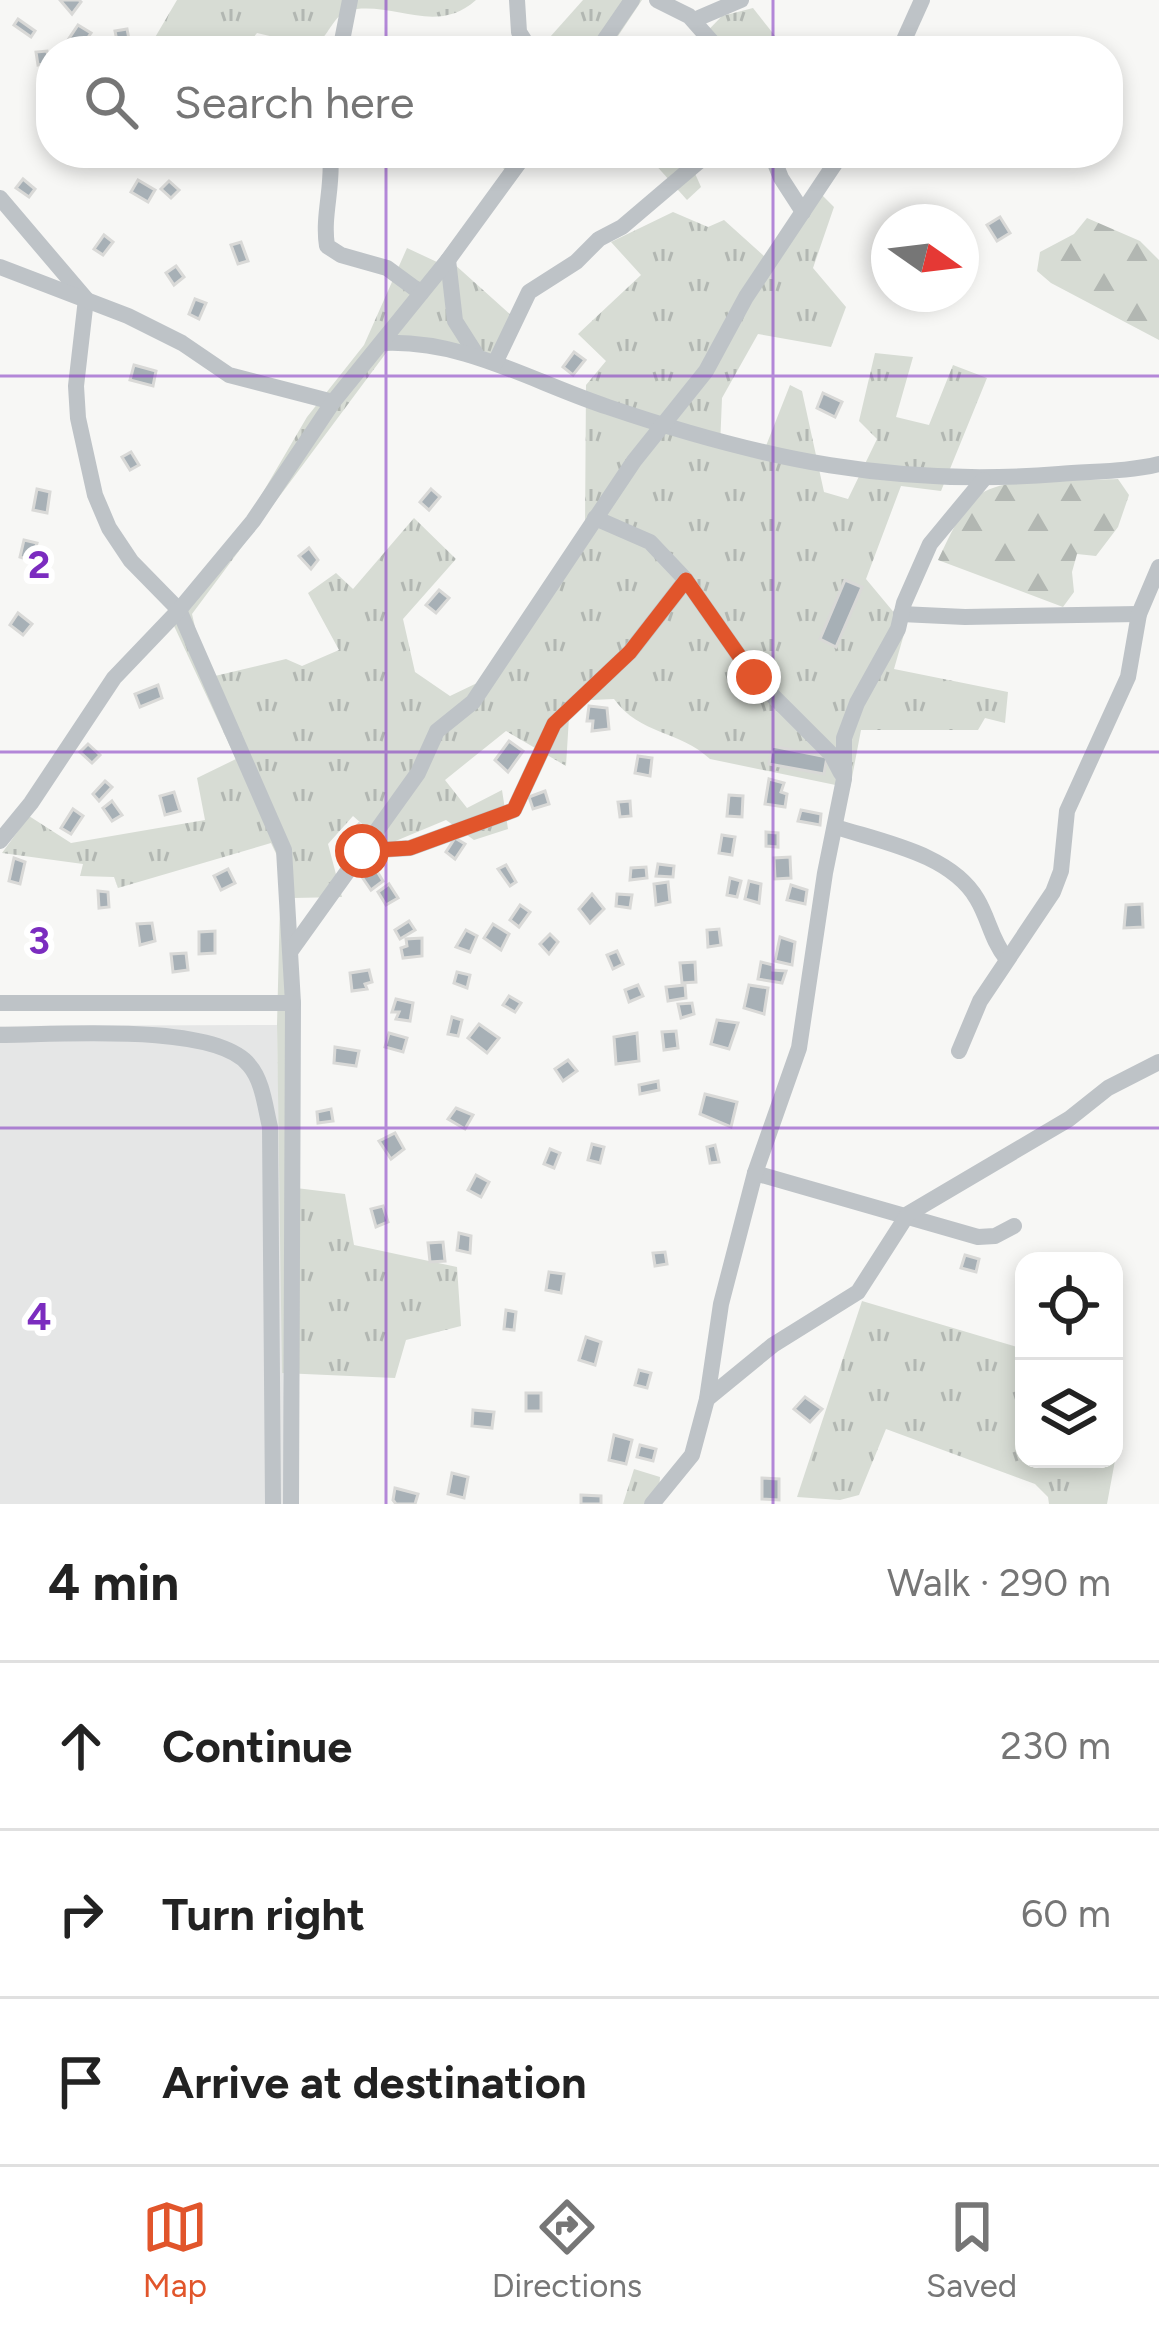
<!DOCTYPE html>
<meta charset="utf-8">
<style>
body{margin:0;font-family:Figtree,sans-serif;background:#f2f2f2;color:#222}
.controls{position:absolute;right:36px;bottom:36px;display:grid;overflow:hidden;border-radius:24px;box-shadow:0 6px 18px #0003}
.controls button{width:108px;height:108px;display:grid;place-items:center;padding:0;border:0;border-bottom:3px solid #e0e0e0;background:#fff;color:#222;font:60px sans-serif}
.compass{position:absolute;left:871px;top:204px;width:108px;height:108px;border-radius:50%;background:#fff;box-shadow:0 6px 18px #0003;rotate:104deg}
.stop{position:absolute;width:36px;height:36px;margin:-27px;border:9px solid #e1552b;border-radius:50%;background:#fff}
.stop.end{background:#e1552b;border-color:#fff;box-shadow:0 3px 12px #0008}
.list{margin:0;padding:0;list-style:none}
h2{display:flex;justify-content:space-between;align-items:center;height:156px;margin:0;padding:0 48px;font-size:51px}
h2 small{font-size:39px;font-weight:400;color:#767676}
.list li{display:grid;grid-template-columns:78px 1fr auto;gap:36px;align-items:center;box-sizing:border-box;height:168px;padding:0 48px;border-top:3px solid #e0e0e0}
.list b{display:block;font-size:45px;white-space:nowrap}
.list em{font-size:39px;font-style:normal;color:#767676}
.icon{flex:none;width:66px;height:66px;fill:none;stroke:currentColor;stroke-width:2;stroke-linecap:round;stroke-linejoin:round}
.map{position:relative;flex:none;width:1159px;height:1504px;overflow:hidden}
.search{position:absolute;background:#fff;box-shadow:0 6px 18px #0003;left:36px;right:36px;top:36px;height:132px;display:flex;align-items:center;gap:30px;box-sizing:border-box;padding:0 42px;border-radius:48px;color:#767676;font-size:45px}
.sheet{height:660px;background:#fff}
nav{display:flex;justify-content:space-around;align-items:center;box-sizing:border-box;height:168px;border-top:3px solid #e0e0e0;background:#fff;font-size:33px;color:#767676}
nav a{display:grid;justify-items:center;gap:6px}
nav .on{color:#e1552b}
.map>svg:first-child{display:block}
</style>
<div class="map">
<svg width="1159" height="1504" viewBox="0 0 1159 1504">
<defs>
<pattern id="grass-tufts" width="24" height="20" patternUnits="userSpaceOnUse" patternTransform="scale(3)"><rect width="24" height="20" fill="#d7dcd4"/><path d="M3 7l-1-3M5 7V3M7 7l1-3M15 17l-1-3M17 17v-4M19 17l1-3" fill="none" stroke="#b2b7b2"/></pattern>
<pattern id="forest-firs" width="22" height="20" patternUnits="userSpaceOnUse" patternTransform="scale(3)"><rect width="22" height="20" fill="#d7dcd4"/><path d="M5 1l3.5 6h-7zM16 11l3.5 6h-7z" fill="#b2b7b2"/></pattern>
</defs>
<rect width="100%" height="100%" fill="#f7f7f5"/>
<!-- built -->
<path fill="#e5e6e6" d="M 277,1025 L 286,1504 L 0,1504 L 0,1026 Z"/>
<!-- grass -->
<g fill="url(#grass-tufts)">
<path d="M 177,0 L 476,0 C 438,34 400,5 357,9 C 332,11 332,34 315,45 C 309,48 302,48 296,50 L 278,38 L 257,33 L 243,51 L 147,51 Z"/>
<path d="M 583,0 L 642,0 L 608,51 L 546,51 L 542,46 Z"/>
<path d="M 753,8 L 787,51 L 688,51 L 722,16 Z"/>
<path d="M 497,153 L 536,153 L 453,263 L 513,317 L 489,369 L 445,350 L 389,349 L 192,614 L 200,649 L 215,676 L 286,659 L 302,666 L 339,650 L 308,593 L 336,573 L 353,589 L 414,518 L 456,559 L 403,619 L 415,672 L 450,696 L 502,671 L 585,529 L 586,385 L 606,361 L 578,334 L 641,275 L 611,242 L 673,212 L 708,227 L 724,220 L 774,265 L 821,194 L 834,207 L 813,268 L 846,307 L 831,347 L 758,334 L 722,398 L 720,447 L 762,456 L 790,385 L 802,391 L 824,492 L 848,499 L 877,439 L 859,421 L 875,353 L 913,357 L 896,417 L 929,425 L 953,365 L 987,378 L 941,491 L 901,486 L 866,579 L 906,627 L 894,669 L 1008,692 L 1005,723 L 985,718 L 978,730 L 861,730 L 850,788 L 710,759 C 679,730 640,735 614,699 L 570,701 L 566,766 L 506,731 L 445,780 L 467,808 L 502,790 L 508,829 L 474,840 L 446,820 L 386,845 L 353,816 L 328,844 L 342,897 L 293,898 L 296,1188 L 345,1194 L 354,1245 L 457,1267 L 461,1326 L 406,1340 L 395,1378 L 282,1373 L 277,1025 L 281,864 L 271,843 L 118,888 L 114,877 L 80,876 L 83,864 L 2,853 L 29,816 L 71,843 L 205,820 L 197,778 L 236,759 L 168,613 L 252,511 L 307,417 L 364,345 L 407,248 L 437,262 L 505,172 Z"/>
<path d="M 645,153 L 686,153 L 701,187 L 687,200 Z"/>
<path d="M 862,1301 L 1024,1349 L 1024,1459 L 1114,1459 L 1114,1426 L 1121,1428 L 1107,1504 L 1049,1504 L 1048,1497 L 1035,1484 L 886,1429 L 859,1495 L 840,1500 L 797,1497 Z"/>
<path d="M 634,1469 L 660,1477 L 658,1504 L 623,1504 Z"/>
</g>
<!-- forest -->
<g fill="url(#forest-firs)">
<path d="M 1087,218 L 1140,241 L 1159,260 L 1159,340 L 1051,283 L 1037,271 L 1040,252 L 1074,234 Z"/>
<path d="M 1118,479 L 1129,495 L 1118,527 L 1096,556 L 1077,554 L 1072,572 L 1074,592 L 1063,607 L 938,560 C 949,537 959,513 978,496 C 1001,475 1085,481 1118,479 Z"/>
</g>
<!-- building -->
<g fill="#a7b0b6" stroke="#d9d9d7" stroke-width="3">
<path d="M 60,0 L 79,0 L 81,2 L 72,14 Z"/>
<path d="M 18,19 L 35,31 L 31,37 L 14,25 Z"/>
<path d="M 78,25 L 91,33 L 80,49 L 68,40 Z"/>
<path d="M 127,29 L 130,44 L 118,46 L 115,31 Z"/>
<path d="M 47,51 L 49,63 L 38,65 L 36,52 Z"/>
<path d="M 51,98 L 51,113 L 44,116 L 39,103 Z"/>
<path d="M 23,179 L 35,189 L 29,197 L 16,188 Z"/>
<path d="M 138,180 L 155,190 L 148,202 L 131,192 Z"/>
<path d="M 169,181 L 179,190 L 171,198 L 161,189 Z"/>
<path d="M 1000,217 L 1010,233 L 997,241 L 987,225 Z"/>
<path d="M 104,235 L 113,242 L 103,255 L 94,249 Z"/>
<path d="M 241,242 L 248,261 L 238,264 L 231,245 Z"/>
<path d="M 176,266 L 184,277 L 174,285 L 166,273 Z"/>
<path d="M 195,299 L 206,303 L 199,319 L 189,314 Z"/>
<path d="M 574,352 L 585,360 L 573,375 L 563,367 Z"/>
<path d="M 134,365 L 156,371 L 153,386 L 130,380 Z"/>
<path d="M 823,393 L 842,402 L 835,417 L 817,408 Z"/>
<path d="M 131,452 L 139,465 L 130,470 L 122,457 Z"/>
<path d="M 37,489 L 50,492 L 47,513 L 33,510 Z"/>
<path d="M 431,489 L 440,497 L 429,510 L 420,502 Z"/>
<path d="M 24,540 L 37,543 L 32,561 L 20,557 Z"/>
<path d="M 309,548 L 318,560 L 311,569 L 299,556 Z"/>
<path d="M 845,580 L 862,587 L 836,647 L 820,639 Z"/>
<path d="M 439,590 L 449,598 L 436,613 L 426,605 Z"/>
<path d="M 18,613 L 32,624 L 23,635 L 10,625 Z"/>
<path d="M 158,685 L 162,698 L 140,707 L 135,694 Z"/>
<path d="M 589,706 L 607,708 L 609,729 L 592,731 L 593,721 L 587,721 Z"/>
<path d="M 509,741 L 523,751 L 508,772 L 495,760 Z"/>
<path d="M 88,744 L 100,755 L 92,763 L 80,752 Z"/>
<path d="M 772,746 L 827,757 L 824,774 L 769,764 Z"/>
<path d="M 638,756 L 652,758 L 650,776 L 635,773 Z"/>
<path d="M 769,779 L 784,783 L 781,792 L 787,794 L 785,807 L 765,804 Z"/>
<path d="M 105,781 L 112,787 L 99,801 L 93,794 Z"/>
<path d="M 545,791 L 549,804 L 533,809 L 529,797 Z"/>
<path d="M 174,792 L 180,811 L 165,815 L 160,796 Z"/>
<path d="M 729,795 L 743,796 L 742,817 L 727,816 Z"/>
<path d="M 112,801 L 122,815 L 112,821 L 103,808 Z"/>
<path d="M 630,801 L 631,816 L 620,817 L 618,802 Z"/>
<path d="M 73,809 L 83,816 L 71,834 L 61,828 Z"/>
<path d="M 801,810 L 821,814 L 820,825 L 798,821 Z"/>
<path d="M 359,824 L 365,831 L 356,843 L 349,835 Z"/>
<path d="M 766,832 L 778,833 L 778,847 L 766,846 Z"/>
<path d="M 722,835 L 735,837 L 732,855 L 719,853 Z"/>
<path d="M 455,838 L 465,844 L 455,859 L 446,852 Z"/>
<path d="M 790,857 L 791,878 L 775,879 L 774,858 Z"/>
<path d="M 14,858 L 25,862 L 20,884 L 9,881 Z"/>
<path d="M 658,864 L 674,866 L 673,877 L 656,876 Z"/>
<path d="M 506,865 L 516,882 L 510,886 L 498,869 Z"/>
<path d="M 646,867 L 647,878 L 630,880 L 631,868 Z"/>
<path d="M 375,868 L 383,881 L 371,890 L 362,877 Z"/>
<path d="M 228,869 L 235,883 L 221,890 L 214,876 Z"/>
<path d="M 730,878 L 741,881 L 737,897 L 727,895 Z"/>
<path d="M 749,881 L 761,884 L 759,903 L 745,899 Z"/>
<path d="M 668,882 L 670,902 L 656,905 L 654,884 Z"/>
<path d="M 389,884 L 398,898 L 386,905 L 378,892 Z"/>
<path d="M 791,885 L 807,890 L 805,904 L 787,900 Z"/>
<path d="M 98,891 L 108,892 L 109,907 L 99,908 Z"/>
<path d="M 592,894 L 604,909 L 590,923 L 579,909 Z"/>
<path d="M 617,894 L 632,895 L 630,908 L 616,906 Z"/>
<path d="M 1142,904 L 1143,927 L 1124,928 L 1126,905 Z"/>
<path d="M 520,905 L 530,912 L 519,927 L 510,920 Z"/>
<path d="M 409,921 L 415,930 L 400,939 L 395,930 Z"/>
<path d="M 152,923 L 155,941 L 140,945 L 137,924 Z"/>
<path d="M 493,924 L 509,934 L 501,950 L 484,938 Z"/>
<path d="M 719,929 L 721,945 L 708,947 L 707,930 Z"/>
<path d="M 466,930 L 477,936 L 470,952 L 456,947 Z"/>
<path d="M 215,931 L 215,953 L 199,954 L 199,932 Z"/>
<path d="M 550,934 L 558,942 L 549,954 L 540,944 Z"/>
<path d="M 780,937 L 795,942 L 792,965 L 775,961 Z"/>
<path d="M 422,938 L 422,956 L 403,958 L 401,948 L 407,946 L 406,939 Z"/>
<path d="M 617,951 L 623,964 L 613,969 L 607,955 Z"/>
<path d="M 186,953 L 188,970 L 173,972 L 171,954 Z"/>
<path d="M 695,962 L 696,982 L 682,983 L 680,963 Z"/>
<path d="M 761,962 L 773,965 L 773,970 L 786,971 L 782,983 L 758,979 Z"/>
<path d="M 369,970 L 372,982 L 365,984 L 367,989 L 352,991 L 350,973 Z"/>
<path d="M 457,972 L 470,975 L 467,988 L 454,983 Z"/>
<path d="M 638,985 L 643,996 L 629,1002 L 625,990 Z"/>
<path d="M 685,985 L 686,998 L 668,1001 L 666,987 Z"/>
<path d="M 749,985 L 768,988 L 764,1014 L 744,1008 Z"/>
<path d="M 509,996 L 521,1003 L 515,1012 L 503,1005 Z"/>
<path d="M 396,999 L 413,1003 L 410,1021 L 396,1019 L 399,1012 L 392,1012 Z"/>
<path d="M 692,1003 L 694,1014 L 681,1018 L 678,1004 Z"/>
<path d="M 452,1017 L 462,1020 L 458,1036 L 448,1034 Z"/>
<path d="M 717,1020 L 738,1023 L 729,1049 L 711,1044 Z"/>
<path d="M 479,1024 L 499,1038 L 487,1053 L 468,1038 Z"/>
<path d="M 676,1031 L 678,1048 L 664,1050 L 662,1032 Z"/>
<path d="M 389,1033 L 407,1038 L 403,1052 L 385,1047 Z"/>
<path d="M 637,1033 L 639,1061 L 616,1064 L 614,1037 Z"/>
<path d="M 335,1047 L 359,1051 L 356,1066 L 334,1063 Z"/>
<path d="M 568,1060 L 577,1071 L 563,1081 L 555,1069 Z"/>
<path d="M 658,1081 L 659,1090 L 640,1094 L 639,1085 Z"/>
<path d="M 705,1094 L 737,1102 L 731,1127 L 700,1114 Z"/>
<path d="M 456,1108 L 473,1115 L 465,1129 L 448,1119 Z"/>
<path d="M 331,1109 L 333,1121 L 318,1123 L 317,1112 Z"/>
<path d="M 395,1133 L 404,1149 L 391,1159 L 379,1141 Z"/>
<path d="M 592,1144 L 604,1147 L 600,1163 L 588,1160 Z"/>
<path d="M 715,1145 L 719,1162 L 710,1163 L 707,1147 Z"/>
<path d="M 550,1149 L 560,1153 L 554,1168 L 544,1164 Z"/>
<path d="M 476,1175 L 489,1182 L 481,1197 L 468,1190 Z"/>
<path d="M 383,1206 L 388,1222 L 376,1227 L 371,1209 Z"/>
<path d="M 459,1233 L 471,1236 L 470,1253 L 457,1250 Z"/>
<path d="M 443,1242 L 445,1261 L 430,1262 L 428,1243 Z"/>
<path d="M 665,1252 L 667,1264 L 655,1266 L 653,1253 Z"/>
<path d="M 965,1255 L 979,1259 L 976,1272 L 961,1268 Z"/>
<path d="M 549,1272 L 564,1274 L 561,1293 L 546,1290 Z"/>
<path d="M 506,1310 L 516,1312 L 514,1330 L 504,1329 Z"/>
<path d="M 586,1337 L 601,1342 L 595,1365 L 579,1360 Z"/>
<path d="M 639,1370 L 651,1373 L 647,1388 L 635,1385 Z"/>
<rect x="526" y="1393" width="15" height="18"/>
<path d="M 805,1397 L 822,1409 L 810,1422 L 794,1409 Z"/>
<path d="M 473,1410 L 494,1412 L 492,1428 L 472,1426 Z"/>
<path d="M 614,1435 L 632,1440 L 626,1464 L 609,1460 Z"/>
<path d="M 640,1445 L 656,1449 L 653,1461 L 637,1457 Z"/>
<path d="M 452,1473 L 468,1477 L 464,1498 L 448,1494 Z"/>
<path d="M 762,1478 L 779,1479 L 779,1500 L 762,1499 Z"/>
<path d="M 395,1488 L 418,1494 L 415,1504 L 396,1504 L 393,1500 Z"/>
<path d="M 581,1495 L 601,1496 L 601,1504 L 581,1504 Z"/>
</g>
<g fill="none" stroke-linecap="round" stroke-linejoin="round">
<!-- minor -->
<g stroke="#bec3c7" stroke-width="16">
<path d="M 517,0 L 519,32 L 531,51"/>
<path d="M 657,0 L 689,16 L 720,51"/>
<path d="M 694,20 L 741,0"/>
<path d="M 340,51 L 350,0"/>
<path d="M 597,51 L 632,0"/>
<path d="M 899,51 L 922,0"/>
<path d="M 330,153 C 334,185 322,215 327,246 L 341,255 L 387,268 L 421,293"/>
<path d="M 771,153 L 781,178 L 803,212"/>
<path d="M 0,198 L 86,299 L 76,386 L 78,418 L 95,495 L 109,528 L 131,561 L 179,610 L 284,850 L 293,1003 L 291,1504"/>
<path d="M 448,260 L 455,321 L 476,354"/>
<path d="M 0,267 L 128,316 L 182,343 L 229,375 L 333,402"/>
<path d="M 382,343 C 464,339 532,382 608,407 C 764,460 894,487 1059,474 C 1092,471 1127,472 1159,464"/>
<path d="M 495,363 L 529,292 L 576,262 L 599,239 L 622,227 L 709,153"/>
<path d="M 595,518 L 650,542 L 686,580 L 754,677 L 831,754 L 841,773"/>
<path d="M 901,614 L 965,617 L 1139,614"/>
<path d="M 836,827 C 882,842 951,854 977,899 C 989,919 991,939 1006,958"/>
<path d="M 0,841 L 31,803 L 114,678 L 179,610 L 253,521 L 333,402 L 448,260 L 526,153"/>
<path d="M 362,851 L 410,848 L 514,810 L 554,724 L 630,652 L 686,580"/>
<path d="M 292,949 L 418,773 L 437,731 L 473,702 L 634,461 L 706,371 L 746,297 L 842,153"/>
<path d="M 0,1003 L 293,1003"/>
<path d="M 0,1035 C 54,1035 215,1022 249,1065 C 263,1081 265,1107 270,1127 L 273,1504"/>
<path d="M 959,1051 L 980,1001 L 1053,892 L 1061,871 L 1067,811 L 1128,677 L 1139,614 L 1159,567"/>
<path d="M 755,1173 L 978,1237 L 995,1236 L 1014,1226"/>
<path d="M 707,1399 L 773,1345 L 858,1292 L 908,1214 L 1069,1119 L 1108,1088 L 1159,1062"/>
<path d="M 652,1504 L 692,1455 L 707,1399 L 721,1304 L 755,1173 L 799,1048 L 825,873 L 844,779 L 844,738 L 857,703 L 898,629 L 904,603 L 930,544 L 983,480"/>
</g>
</g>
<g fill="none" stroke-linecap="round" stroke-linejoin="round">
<!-- route -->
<path stroke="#e1552b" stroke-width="15" d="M 362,851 L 410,848 L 514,810 L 554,724 L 630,652 L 686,580 L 754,677"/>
</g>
<!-- grid -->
<path fill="none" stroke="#7b2cbf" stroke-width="3" stroke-opacity="0.55" d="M 386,0 L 386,51M 773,0 L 773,51M 386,153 L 386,1504M 773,153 L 773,1504M 0,376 L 1159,376M 0,752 L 1159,752M 0,1128 L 1159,1128"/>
<g font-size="39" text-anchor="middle" font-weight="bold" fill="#7b2cbf" stroke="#fff" stroke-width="12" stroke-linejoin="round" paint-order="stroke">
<text x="39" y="578">2</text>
<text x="39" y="954">3</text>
<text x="39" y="1330">4</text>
</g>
</svg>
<div class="controls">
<button><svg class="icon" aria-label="locate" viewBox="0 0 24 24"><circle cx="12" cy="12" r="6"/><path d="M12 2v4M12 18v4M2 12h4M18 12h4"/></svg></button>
<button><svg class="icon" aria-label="layers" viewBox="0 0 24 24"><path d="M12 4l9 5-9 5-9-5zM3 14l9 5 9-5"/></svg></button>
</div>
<svg class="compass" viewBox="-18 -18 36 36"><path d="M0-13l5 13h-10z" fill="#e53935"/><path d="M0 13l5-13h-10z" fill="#767676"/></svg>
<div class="stop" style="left:362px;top:851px"></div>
<div class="stop end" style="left:754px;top:677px"></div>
<div class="search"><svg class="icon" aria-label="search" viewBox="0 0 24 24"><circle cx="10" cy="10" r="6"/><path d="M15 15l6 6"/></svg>Search here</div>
</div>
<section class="sheet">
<h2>4 min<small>Walk · 290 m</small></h2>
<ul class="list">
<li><svg class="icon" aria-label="ahead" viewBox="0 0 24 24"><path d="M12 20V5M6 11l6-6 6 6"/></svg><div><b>Continue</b></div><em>230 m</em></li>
<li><svg class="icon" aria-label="right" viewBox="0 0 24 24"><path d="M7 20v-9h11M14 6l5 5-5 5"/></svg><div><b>Turn right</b></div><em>60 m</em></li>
<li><svg class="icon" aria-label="arrive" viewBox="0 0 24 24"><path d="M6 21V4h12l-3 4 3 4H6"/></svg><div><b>Arrive at destination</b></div></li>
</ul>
</section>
<nav>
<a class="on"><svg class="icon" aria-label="map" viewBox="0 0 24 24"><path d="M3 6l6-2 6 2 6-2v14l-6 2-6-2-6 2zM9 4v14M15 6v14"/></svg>Map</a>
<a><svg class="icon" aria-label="directions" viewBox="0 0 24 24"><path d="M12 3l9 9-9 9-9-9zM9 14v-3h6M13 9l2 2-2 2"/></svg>Directions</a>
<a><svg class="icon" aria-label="saved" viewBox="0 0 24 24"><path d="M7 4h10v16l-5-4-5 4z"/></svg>Saved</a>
</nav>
